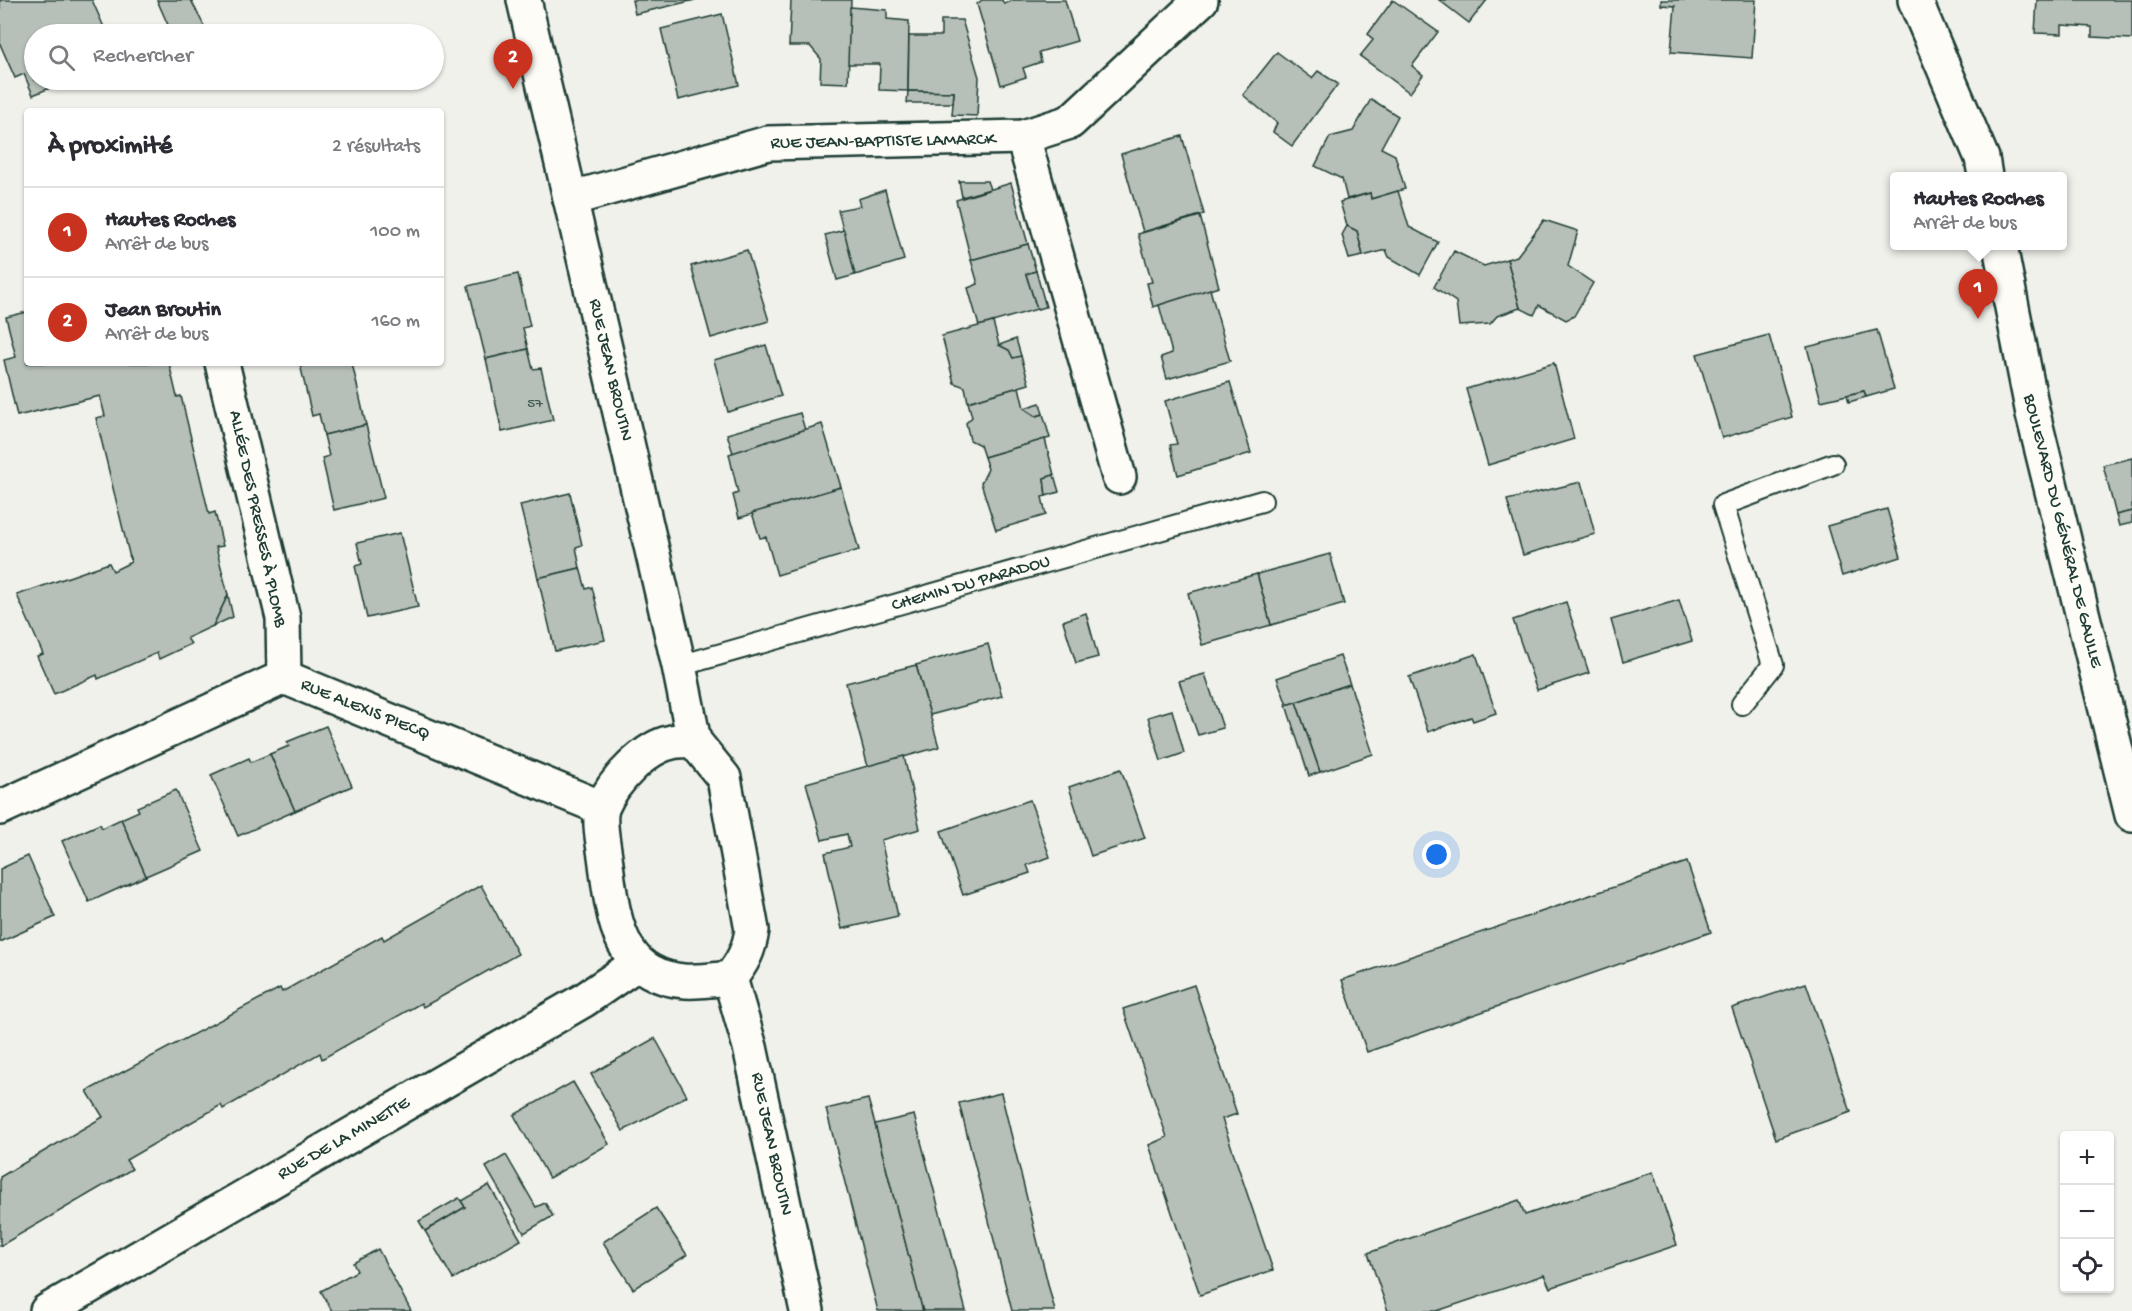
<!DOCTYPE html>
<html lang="fr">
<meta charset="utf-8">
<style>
body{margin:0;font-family:"Gochi Hand",sans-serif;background:#f2f2f3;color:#2b2b33}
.controls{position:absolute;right:18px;bottom:18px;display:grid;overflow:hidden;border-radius:6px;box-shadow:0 2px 4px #0004}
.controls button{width:54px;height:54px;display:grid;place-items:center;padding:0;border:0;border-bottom:2px solid #e1e1e2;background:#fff;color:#2b2b33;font:30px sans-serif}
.you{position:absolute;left:1437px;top:855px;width:21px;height:21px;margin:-15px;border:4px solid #fff;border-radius:50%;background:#1a73e8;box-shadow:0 0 0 9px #1a73e833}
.badge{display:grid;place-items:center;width:39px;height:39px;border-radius:50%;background:#c8321e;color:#fff;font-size:20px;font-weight:700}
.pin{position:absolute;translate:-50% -50px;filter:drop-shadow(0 2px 3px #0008)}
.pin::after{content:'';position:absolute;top:32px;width:21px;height:18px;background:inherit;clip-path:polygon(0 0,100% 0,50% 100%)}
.popup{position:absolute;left:1890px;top:172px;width:177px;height:78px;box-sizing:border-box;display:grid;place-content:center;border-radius:6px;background:#fff;filter:drop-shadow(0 2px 4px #0005);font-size:20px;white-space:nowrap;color:#7c7c81}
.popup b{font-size:22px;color:#2b2b33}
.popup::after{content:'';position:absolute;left:50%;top:100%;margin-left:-12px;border:12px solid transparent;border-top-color:#fff}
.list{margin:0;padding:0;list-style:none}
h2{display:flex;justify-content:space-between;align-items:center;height:78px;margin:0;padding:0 24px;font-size:26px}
h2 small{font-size:20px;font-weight:400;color:#7c7c81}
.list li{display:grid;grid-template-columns:39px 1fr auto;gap:18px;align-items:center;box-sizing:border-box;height:90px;padding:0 24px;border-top:2px solid #e1e1e2}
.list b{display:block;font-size:22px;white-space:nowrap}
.list p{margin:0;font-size:20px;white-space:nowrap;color:#7c7c81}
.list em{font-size:20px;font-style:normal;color:#7c7c81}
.icon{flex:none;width:33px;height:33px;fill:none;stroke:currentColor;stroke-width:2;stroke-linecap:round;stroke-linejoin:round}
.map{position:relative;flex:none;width:2132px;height:1311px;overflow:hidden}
.search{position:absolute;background:#fff;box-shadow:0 2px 4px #0004;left:24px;top:24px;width:420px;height:66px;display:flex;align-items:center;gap:15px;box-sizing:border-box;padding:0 21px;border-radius:33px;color:#7c7c81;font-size:22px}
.panel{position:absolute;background:#fff;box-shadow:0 2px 4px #0004;left:24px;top:108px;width:420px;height:258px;border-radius:6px}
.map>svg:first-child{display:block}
</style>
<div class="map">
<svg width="2132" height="1311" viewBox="0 0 2132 1311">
<rect width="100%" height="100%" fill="#f0f1eb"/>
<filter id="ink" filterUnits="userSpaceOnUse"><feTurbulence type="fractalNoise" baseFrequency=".0167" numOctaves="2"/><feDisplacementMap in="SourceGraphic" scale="12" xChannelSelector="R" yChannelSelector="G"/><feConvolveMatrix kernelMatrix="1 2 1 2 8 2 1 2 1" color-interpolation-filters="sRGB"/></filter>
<g filter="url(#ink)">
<!-- building -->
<g fill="#b6bfb8" stroke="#1f3d34" stroke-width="1.5">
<path d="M 0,0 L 92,0 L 107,34 L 34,34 L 34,80 L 69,80 L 33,95 L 24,74 L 15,78 L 0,44 Z"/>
<path d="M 157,0 L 191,0 L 208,34 L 172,34 Z"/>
<path d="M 632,0 L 695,0 L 635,14 Z"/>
<path d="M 791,0 L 851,0 L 848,83 L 820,82 L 821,59 L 810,46 L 789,46 Z"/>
<path d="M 982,0 L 1002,0 L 1004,4 L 1014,0 L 1065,0 L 1077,41 L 1039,52 L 1041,62 L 1023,68 L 1026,77 L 1001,85 L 977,4 Z"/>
<path d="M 1393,0 L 1438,32 L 1412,66 L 1423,75 L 1410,93 L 1360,56 L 1373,40 L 1368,34 Z"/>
<path d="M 1439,0 L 1487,0 L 1469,23 Z"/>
<path d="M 1661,0 L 1756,0 L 1752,58 L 1671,52 L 1675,6 L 1661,5 Z"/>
<path d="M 2037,0 L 2132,0 L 2132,39 L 2092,37 L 2092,27 L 2062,25 L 2062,34 L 2035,33 Z"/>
<path d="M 850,7 L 887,10 L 887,19 L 909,21 L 908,91 L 879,90 L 880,64 L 848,64 Z"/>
<path d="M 722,14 L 739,85 L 678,100 L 661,29 Z"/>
<path d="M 941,20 L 962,20 L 979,77 L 977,116 L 952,115 L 954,92 L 908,91 L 909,36 L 941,36 Z"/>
<path d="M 1277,52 L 1312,78 L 1318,71 L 1338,84 L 1292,146 L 1273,132 L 1277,123 L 1243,95 Z"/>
<path d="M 908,91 L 954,92 L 953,103 L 907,103 Z"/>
<path d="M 1371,99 L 1398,116 L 1381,148 L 1395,155 L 1405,189 L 1371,199 L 1370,193 L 1347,199 L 1342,179 L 1315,166 L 1330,137 L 1353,131 Z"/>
<path d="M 1182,136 L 1204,214 L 1143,232 L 1121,154 Z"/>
<path d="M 959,181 L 987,181 L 990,189 L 962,197 Z"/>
<path d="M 1011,183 L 1028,244 L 971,260 L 956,200 Z"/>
<path d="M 885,190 L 904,260 L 855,275 L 838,210 L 860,206 L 858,199 Z"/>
<path d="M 1398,191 L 1409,227 L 1438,242 L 1420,275 L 1389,257 L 1386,250 L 1363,256 L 1357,231 L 1347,226 L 1340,202 L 1370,193 L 1371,199 Z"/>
<path d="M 1200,216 L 1219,287 L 1153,307 L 1147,283 L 1152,282 L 1138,234 Z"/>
<path d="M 1544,220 L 1578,231 L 1568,266 L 1593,283 L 1574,316 L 1566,320 L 1539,305 L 1534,315 L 1520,308 L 1507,259 L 1517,256 Z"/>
<path d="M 1347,226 L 1357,231 L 1363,256 L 1349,259 L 1342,235 Z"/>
<path d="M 844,230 L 855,275 L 837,280 L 825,235 Z"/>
<path d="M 1028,244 L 1036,271 L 1026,274 L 1037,309 L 979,326 L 968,288 L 978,284 L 971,260 Z"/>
<path d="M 747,250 L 769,321 L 711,338 L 691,266 Z"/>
<path d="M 1454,251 L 1484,266 L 1507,259 L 1520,308 L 1497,316 L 1490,324 L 1459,326 L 1456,302 L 1434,287 Z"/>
<path d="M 1036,271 L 1046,307 L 1037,309 L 1026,274 Z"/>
<path d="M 518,274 L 530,326 L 523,328 L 528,349 L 486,359 L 468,286 Z"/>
<path d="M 1210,289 L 1230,361 L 1167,379 L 1161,357 L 1172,353 L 1159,305 Z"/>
<path d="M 27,312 L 27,363 L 169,363 L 177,397 L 181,396 L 209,514 L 215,512 L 223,546 L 216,547 L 228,595 L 213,626 L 187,638 L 191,644 L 159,659 L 157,653 L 98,679 L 97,675 L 54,694 L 37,656 L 43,654 L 17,595 L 109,563 L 113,571 L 131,562 L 96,418 L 105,416 L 100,396 L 17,416 L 4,360 L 16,357 L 6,317 Z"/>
<path d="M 993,322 L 999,345 L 1009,350 L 1013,358 L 1021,356 L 1029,384 L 968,402 L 965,387 L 954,383 L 942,336 Z"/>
<path d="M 1877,330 L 1894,389 L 1866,397 L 1864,391 L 1821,401 L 1807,347 Z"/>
<path d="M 1769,335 L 1792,417 L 1722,438 L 1697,354 Z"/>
<path d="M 1016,339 L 1021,356 L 1013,358 L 1009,350 L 999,345 Z"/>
<path d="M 766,345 L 781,396 L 728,412 L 714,360 Z"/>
<path d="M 528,349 L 533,369 L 541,368 L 553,420 L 502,432 L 486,359 Z"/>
<path d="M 352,363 L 366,425 L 324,435 L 319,414 L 312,416 L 300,364 Z"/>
<path d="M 1554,363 L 1574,439 L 1488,465 L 1466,389 Z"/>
<path d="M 1230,382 L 1251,453 L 1178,475 L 1170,445 L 1177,444 L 1165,401 Z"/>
<path d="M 1019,387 L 1024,408 L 1036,416 L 1043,414 L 1050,438 L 984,457 L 980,445 L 970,440 L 966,423 L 972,417 L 968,402 Z"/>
<path d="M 1864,391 L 1866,397 L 1849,402 L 1847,395 Z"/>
<path d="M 1040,403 L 1043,414 L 1036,416 L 1024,408 Z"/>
<path d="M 800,413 L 805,430 L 733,453 L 727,434 Z"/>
<path d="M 822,424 L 841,487 L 739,518 L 733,495 L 738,493 L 729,454 Z"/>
<path d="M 366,425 L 384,498 L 334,510 L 322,458 L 329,456 L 324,435 Z"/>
<path d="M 1045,439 L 1054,475 L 1044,478 L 1046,496 L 1042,497 L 1046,515 L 996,530 L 981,483 L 988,469 L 984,457 Z"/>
<path d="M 2132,458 L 2132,511 L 2116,515 L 2103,465 Z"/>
<path d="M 1054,475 L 1059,492 L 1046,496 L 1044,478 Z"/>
<path d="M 1581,482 L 1595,534 L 1523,555 L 1507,500 Z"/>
<path d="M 841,487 L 859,550 L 777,575 L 766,537 L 760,538 L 752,513 Z"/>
<path d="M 570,493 L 582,545 L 576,547 L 580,568 L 538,578 L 520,505 Z"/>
<path d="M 1887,509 L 1901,557 L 1842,576 L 1827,526 Z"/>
<path d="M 2132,511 L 2132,523 L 2119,526 L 2116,515 Z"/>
<path d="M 400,533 L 418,607 L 367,618 L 355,566 L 362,564 L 357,543 Z"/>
<path d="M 1330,554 L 1344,604 L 1271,625 L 1257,574 Z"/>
<path d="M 580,568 L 586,589 L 592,587 L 605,640 L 555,651 L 538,578 Z"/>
<path d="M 1257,574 L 1271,625 L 1202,645 L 1188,593 Z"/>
<path d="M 228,595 L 233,617 L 213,626 Z"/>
<path d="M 1679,600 L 1692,641 L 1623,662 L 1611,620 Z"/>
<path d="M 1566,602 L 1589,673 L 1537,690 L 1513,620 Z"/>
<path d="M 1086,613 L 1098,657 L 1076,663 L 1063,621 Z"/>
<path d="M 988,644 L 1002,696 L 930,715 L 916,665 Z"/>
<path d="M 1476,654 L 1496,713 L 1473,721 L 1471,717 L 1428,732 L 1409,677 Z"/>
<path d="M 1340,656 L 1350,684 L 1287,705 L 1277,678 Z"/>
<path d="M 916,665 L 939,747 L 868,767 L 846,683 Z"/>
<path d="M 1205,674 L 1223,728 L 1198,735 L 1179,681 Z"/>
<path d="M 1350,684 L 1373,754 L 1320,772 L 1296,702 Z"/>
<path d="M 1296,702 L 1320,772 L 1309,776 L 1286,705 Z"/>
<path d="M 1172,710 L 1184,753 L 1161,761 L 1148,717 Z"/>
<path d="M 326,726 L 352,786 L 295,811 L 270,754 L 289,746 L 287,742 Z"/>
<path d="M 270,754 L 295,811 L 238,836 L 211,775 L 249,758 L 251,762 Z"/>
<path d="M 904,756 L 920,829 L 881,840 L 898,916 L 842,929 L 825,853 L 850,847 L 847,834 L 822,840 L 806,783 Z"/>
<path d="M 1121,769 L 1145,838 L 1091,856 L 1069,787 Z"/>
<path d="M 176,790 L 203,851 L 146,876 L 121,819 L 139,811 L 137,807 Z"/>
<path d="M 1030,800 L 1050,857 L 1027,865 L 1030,873 L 963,895 L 941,831 Z"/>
<path d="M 121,819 L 146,876 L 89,902 L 62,841 L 100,824 L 102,828 Z"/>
<path d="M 28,856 L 55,917 L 0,942 L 0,869 Z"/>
<path d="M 1687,862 L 1711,932 L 1367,1052 L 1342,980 Z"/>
<path d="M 481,885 L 518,954 L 423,1007 L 421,1003 L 322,1059 L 320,1053 L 223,1109 L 221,1105 L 126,1160 L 132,1169 L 0,1246 L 0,1177 L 103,1117 L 87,1091 L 280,988 L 282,992 L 382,936 L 384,940 Z"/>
<path d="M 1806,983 L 1851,1112 L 1776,1139 L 1732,1008 Z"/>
<path d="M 1194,985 L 1237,1114 L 1222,1119 L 1273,1270 L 1200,1295 L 1149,1145 L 1167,1137 L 1123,1009 Z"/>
<path d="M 655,1038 L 687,1096 L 623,1131 L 591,1074 Z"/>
<path d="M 573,1082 L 609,1144 L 549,1178 L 514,1115 Z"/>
<path d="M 1001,1093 L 1049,1288 L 1055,1311 L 1012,1311 L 959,1103 Z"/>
<path d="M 868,1099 L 875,1124 L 923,1311 L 878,1311 L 826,1109 Z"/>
<path d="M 914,1115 L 966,1311 L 923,1311 L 922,1308 L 875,1124 Z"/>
<path d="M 506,1155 L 536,1207 L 545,1203 L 553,1216 L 524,1233 L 486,1167 Z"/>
<path d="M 1653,1172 L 1677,1245 L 1550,1288 L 1544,1275 L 1437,1311 L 1388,1311 L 1368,1253 L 1519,1200 L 1525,1215 Z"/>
<path d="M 489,1185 L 521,1240 L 453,1279 L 425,1231 L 465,1207 L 461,1201 Z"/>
<path d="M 459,1198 L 465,1207 L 425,1231 L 419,1221 Z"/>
<path d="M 656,1208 L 687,1255 L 633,1289 L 603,1242 Z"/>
<path d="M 378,1249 L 411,1311 L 332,1311 L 321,1291 L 357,1271 L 353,1263 Z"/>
</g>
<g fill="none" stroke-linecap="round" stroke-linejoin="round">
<defs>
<g id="lane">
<path d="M 679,666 L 1262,501"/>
<path d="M 1742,704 L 1773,665 L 1723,505 L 1833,464"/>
</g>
<g id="street">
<path d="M 524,0 L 679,666 L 694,741"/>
<path d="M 1023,137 L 1119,477"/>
<path d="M 570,199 L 768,143 L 1023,137 L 1070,122 L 1201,0"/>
<path d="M 222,363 L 283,618 L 284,677"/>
<path d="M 694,741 L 724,778 L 752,930 C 749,950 743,962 730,978 C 702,981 676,986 650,971 C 613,951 610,892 605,856 C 603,843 598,817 603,806 C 613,782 645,747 672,742 C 679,740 687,741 694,741 Z"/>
<path d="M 0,808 L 284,677 L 602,808"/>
<path d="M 730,978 L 750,1047 L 807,1311"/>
<path d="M 47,1311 L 584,1000 L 638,963"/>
</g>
<g id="secondary">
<path d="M 1915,0 L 1982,158 L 1985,176"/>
<path d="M 2000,246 L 2033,414 L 2132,815"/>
</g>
</defs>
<!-- lane casing -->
<use href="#lane" stroke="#1f3d34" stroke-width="24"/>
<!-- street casing -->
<use href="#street" stroke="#1f3d34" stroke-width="38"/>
<!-- secondary casing -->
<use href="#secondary" stroke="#1f3d34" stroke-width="38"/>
<!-- lane -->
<use href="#lane" stroke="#fdfcf7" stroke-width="20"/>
<!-- street -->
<use href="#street" stroke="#fdfcf7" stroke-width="33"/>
<!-- secondary -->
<use href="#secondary" stroke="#fdfcf7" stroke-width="33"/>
</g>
</g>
<g text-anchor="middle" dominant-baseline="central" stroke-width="4.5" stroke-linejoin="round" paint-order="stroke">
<!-- number labels -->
<g font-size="15" fill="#455e55">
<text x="535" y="404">57</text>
</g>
<!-- street labels -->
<g font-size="18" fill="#1f3d34" stroke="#fdfcf7">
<text transform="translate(883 142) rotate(-1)">RUE JEAN-BAPTISTE LAMARCK</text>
<text transform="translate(610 370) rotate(77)">RUE JEAN BROUTIN</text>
<text transform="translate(257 519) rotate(78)">ALLÉE DES PRESSES À PLOMB</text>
<text transform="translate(2062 531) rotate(76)">BOULEVARD DU GÉNÉRAL DE GAULLE</text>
<text transform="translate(971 584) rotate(-16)">CHEMIN DU PARADOU</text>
<text transform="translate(365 710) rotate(22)">RUE ALEXIS PIECQ</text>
<text transform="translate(344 1139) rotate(-30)">RUE DE LA MINETTE</text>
<text transform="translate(771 1144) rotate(78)">RUE JEAN BROUTIN</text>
</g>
</g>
</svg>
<div class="controls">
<button>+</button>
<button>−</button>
<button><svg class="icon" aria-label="locate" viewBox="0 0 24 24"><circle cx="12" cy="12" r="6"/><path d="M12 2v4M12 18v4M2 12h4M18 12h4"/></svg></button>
</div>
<div class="you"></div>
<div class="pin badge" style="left:1978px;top:319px">1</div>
<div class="popup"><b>Hautes Roches</b>Arrêt de bus</div>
<div class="pin badge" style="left:513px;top:89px">2</div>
<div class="search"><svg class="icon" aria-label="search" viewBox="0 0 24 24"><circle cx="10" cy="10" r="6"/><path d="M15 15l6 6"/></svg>Rechercher</div>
<section class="panel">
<h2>À proximité<small>2 résultats</small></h2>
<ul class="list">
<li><span class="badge">1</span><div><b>Hautes Roches</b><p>Arrêt de bus</p></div><em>100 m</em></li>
<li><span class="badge">2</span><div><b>Jean Broutin</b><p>Arrêt de bus</p></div><em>160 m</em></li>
</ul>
</section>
</div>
